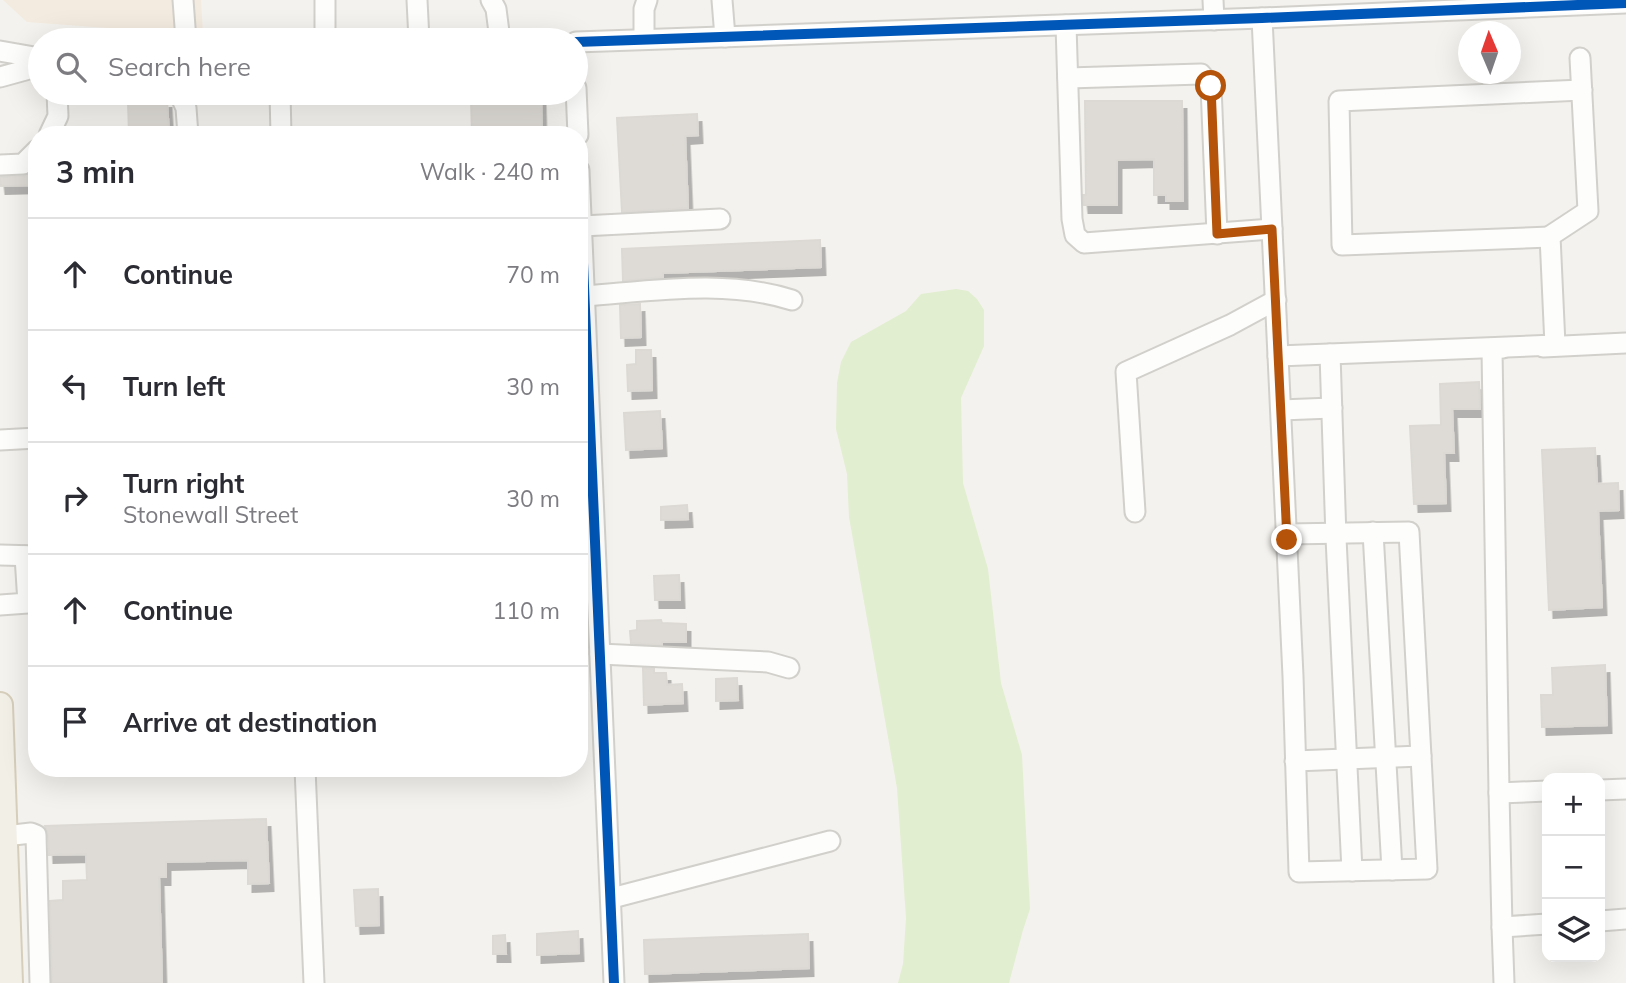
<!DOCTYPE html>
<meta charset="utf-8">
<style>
body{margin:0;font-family:Mulish,sans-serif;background:#f7f7f7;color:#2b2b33}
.controls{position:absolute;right:21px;bottom:21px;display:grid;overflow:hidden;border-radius:14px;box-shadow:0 7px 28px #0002}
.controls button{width:63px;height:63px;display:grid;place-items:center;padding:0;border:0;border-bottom:2px solid #e1e1e2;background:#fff;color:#2b2b33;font:35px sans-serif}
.compass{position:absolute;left:1458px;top:21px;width:63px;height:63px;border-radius:50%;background:#fff;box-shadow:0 7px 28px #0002;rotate:358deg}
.stop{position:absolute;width:21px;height:21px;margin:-16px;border:5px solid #b45309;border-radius:50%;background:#fff}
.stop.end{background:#b45309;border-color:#fff;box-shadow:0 2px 7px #0008}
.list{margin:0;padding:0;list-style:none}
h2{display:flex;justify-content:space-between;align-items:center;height:91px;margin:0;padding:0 28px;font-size:30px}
h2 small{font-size:23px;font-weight:400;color:#7c7c81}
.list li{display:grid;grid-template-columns:46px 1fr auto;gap:21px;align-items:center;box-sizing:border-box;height:112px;padding:0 28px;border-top:2px solid #e1e1e2}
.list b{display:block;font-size:26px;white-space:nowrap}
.list p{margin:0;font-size:23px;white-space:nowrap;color:#7c7c81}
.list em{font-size:23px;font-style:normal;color:#7c7c81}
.icon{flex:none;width:38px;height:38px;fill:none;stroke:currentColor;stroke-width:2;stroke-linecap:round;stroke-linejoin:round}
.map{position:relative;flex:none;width:1626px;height:983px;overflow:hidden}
.search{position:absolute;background:#fff;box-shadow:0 7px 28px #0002;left:28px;top:28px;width:560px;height:77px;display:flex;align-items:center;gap:18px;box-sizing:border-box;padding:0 24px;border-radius:38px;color:#7c7c81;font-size:26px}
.panel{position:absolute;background:#fff;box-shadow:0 7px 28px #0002;left:28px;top:126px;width:560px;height:651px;border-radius:28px}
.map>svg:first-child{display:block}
</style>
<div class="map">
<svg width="1626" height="983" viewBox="0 0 1626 983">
<defs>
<filter id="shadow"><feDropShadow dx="4.5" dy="8" stdDeviation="0" flood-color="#0004"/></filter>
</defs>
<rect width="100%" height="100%" fill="#f4f2ee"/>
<!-- commercial -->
<path fill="#f3ebdf" d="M 3,0 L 201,0 L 203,35 L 27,22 Z"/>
<!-- green -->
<path fill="#e1eecf" d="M 956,289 L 968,291 L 977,299 L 984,310 L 984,346 L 961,398 L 963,483 L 988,569 L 1001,683 L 1022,755 L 1030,909 L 1023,930 L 1009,983 L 898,983 L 903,964 L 906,918 L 897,788 L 849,517 L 847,474 L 836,429 L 837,383 L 841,362 L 851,342 L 906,311 L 921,294 Z"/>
<!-- building -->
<g fill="#dedbd6" stroke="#dcd9d4" stroke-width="2" filter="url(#shadow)">
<path d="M 541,97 L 542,135 L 472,135 L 471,99 Z"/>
<path d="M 167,100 L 169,135 L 129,135 L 128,101 Z"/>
<path d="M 1085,101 L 1182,101 L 1183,201 L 1166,201 L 1166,195 L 1154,195 L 1154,159 L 1117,160 L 1117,205 L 1084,205 L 1083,195 L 1086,195 Z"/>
<path d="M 697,114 L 698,135 L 685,136 L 688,208 L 622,212 L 617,118 Z"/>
<path d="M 31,173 L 37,173 L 37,185 L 1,186 L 0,177 L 24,176 Z"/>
<path d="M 820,240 L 821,267 L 663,273 L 663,277 L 623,281 L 622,249 Z"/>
<path d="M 640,304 L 641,337 L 621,338 L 620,305 Z"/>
<path d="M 636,350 L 651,350 L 652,390 L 628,391 L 627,365 L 636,364 Z"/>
<path d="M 1479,382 L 1480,409 L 1452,409 L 1454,453 L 1444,453 L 1446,503 L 1414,504 L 1410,426 L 1441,425 L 1440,384 Z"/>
<path d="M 660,411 L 662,448 L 626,450 L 624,413 Z"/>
<path d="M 1595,448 L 1597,484 L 1618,483 L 1619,510 L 1598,511 L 1602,607 L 1549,610 L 1542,450 Z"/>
<path d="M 687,505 L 688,519 L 661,520 L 661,507 Z"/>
<path d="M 679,575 L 680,600 L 655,600 L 654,576 Z"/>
<path d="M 661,620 L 662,623 L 686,624 L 686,642 L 662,642 L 662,645 L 631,643 L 630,631 L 637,630 L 637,621 Z"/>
<path d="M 1605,665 L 1607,725 L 1542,727 L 1541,695 L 1553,695 L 1552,668 Z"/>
<path d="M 643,668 L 654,669 L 654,673 L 666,673 L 667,685 L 682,684 L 683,703 L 644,705 Z"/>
<path d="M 737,678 L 738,700 L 716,701 L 716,679 Z"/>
<path d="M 266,819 L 269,883 L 248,884 L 248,860 L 166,862 L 166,877 L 159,877 L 162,983 L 52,983 L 50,901 L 63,900 L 63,881 L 87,880 L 86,854 L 49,855 L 48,835 L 45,826 Z"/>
<path d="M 378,889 L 379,925 L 356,926 L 354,890 Z"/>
<path d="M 578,931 L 579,953 L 537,955 L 537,934 Z"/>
<path d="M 808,934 L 809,968 L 645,974 L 644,940 Z"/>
<path d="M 505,935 L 506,954 L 493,954 L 493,936 Z"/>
</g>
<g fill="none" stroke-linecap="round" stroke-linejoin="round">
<defs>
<g id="minor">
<path d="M 183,0 L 186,40"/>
<path d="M 417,0 L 419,40"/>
<path d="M 491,0 L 496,9 L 500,40"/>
<path d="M 722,0 L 725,37"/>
<path d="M 1213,0 L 1214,20"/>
<path d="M 1262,18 L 1278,356 L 1555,345 L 1550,236 L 1588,211 L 1580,58"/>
<path d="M 1066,25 L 1072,219 L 1075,235 L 1084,243 L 1272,229"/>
<path d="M 644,39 L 644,9 L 647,0"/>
<path d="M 325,40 L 325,0"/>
<path d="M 576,42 L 1262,18 L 1626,3"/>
<path d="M 0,51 L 40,58"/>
<path d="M 0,77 L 40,66"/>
<path d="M 1068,78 L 1201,74 L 1211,86 L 1217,234"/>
<path d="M 576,88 L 578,135"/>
<path d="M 179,93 L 186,108 L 188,135"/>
<path d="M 280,93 L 281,135"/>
<path d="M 49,135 L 58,116 L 57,93"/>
<path d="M 0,165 L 23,164 L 37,150"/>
<path d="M 579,170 L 614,983"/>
<path d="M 582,226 L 720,219"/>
<path d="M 1550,237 L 1342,245 L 1339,101 L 1582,90"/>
<path d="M 585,296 C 653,291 726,279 792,300"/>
<path d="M 1543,347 L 1626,343"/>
<path d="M 1503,348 L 1492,349 L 1499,793 L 1547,791"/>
<path d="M 1330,354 L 1336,538 L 1352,871"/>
<path d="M 1278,356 L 1293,676 L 1299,872 L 1427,869 L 1409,532 L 1287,534"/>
<path d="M 1281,410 L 1332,408"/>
<path d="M 0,440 L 37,438"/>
<path d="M 1135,512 L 1126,372 L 1230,325 L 1276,300"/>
<path d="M 1373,532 L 1392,870"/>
<path d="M 0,555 L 37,556"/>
<path d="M 0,605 L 28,603 L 25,556"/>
<path d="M 600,654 L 768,662 L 789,668"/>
<path d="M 1295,761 L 1421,756"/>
<path d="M 305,768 L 314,983"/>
<path d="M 1600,790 L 1626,789"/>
<path d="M 1499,793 L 1502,927 L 1547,924"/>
<path d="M 5,836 L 31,833 L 36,835 L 40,983"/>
<path d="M 612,898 L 830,841"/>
<path d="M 1600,921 L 1626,919"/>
<path d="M 1502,927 L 1504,983"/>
</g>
<path id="major" d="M 0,705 L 10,983"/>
</defs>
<!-- minor casing -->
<use href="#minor" stroke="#d2d0cb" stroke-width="23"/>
<!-- major casing -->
<use href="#major" stroke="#d6cebb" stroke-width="28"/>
<!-- minor -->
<use href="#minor" stroke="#fdfdfc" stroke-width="19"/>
<!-- major -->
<use href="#major" stroke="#f2efe6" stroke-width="24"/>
<defs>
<g id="cycleway">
<path d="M 576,42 L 1262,18 L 1626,3"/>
<path d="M 579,170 L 614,983"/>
</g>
</defs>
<!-- cycleway casing -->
<use href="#cycleway" stroke="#fff" stroke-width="15"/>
<!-- cycleway -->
<use href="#cycleway" stroke="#0057b8" stroke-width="10"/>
</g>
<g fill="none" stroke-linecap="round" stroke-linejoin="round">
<!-- route -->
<path stroke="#b45309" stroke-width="9" d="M 1211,86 L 1217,234 L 1272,229 L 1287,540"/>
</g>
</svg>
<div class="controls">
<button>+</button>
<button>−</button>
<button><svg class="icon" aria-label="layers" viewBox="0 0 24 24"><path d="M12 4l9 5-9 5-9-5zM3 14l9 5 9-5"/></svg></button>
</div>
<svg class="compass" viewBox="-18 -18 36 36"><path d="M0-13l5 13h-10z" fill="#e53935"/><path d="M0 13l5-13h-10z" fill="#7c7c81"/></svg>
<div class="stop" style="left:1211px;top:86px"></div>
<div class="stop end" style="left:1287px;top:540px"></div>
<div class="search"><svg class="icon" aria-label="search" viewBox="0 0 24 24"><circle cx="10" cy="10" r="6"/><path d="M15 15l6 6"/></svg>Search here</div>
<section class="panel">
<h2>3 min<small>Walk · 240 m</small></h2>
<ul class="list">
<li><svg class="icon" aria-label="ahead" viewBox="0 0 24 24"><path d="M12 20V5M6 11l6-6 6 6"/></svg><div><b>Continue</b></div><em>70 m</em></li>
<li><svg class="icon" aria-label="left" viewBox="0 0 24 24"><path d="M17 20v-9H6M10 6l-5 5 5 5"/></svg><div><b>Turn left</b></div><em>30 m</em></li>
<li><svg class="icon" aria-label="right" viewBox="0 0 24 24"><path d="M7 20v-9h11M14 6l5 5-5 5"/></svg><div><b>Turn right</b><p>Stonewall Street</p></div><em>30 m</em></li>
<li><svg class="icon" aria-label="ahead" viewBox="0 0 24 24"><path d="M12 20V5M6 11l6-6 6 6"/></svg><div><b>Continue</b></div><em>110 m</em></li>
<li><svg class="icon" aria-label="arrive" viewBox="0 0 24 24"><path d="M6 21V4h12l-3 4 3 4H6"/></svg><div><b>Arrive at destination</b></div></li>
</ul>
</section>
</div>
